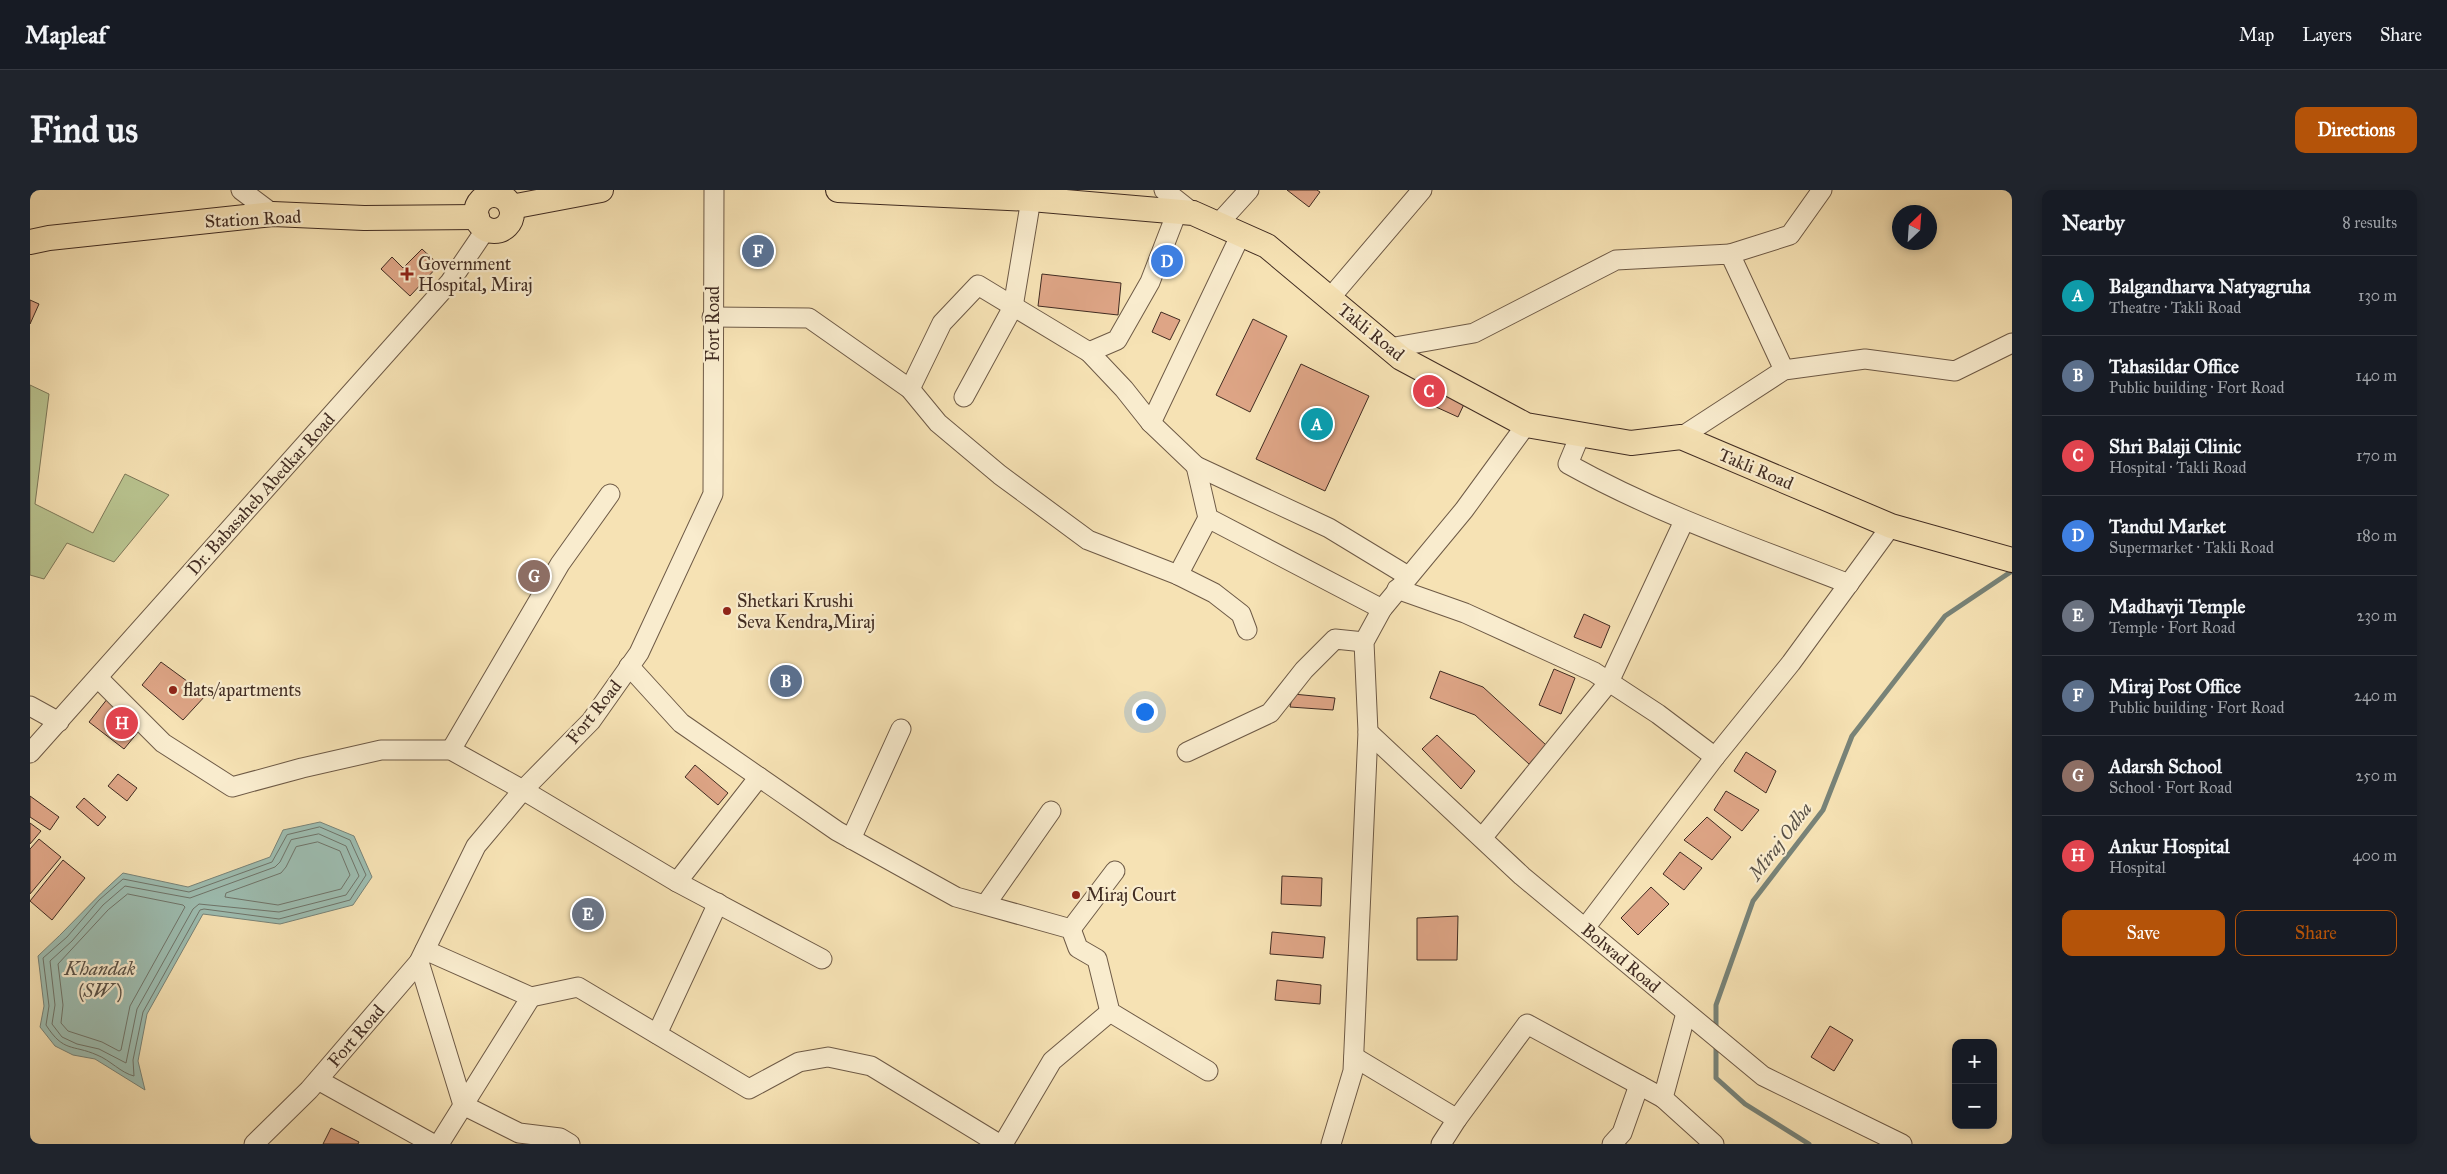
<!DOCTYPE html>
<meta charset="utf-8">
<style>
body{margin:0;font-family:"IM FELL Great Primer",serif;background:#20242c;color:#f1f3f6}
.controls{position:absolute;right:15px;bottom:15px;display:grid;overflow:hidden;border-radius:10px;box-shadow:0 2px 8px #0003}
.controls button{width:45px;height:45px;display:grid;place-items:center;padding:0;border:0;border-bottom:1px solid #363941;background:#171b24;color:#f1f3f6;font:25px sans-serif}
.compass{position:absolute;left:1862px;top:15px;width:45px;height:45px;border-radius:50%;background:#171b24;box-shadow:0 2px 8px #0003;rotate:25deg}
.you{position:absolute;left:1114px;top:521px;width:18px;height:18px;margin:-12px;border:4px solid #fff;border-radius:50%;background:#1a73e8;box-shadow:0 0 0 8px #1a73e833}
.badge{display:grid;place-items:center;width:32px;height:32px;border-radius:50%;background:#b45309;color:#fff;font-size:16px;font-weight:700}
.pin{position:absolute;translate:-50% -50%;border:2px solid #fff;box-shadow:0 1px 5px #0006}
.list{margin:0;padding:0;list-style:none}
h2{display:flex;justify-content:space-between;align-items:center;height:65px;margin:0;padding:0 20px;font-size:21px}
h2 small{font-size:16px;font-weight:400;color:#9ea1a6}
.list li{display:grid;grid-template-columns:32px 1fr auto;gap:15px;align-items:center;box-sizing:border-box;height:80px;padding:0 20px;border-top:1px solid #363941}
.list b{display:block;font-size:19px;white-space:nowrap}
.list p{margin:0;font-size:16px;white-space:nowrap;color:#9ea1a6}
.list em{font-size:16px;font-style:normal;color:#9ea1a6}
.actions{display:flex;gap:10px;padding:15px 20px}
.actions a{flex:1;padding:11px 0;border:1px solid #b45309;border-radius:10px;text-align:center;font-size:18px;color:#b45309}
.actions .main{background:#b45309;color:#fff}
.map{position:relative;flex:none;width:1982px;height:954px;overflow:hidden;border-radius:10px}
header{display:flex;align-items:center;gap:30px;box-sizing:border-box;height:70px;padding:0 25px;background:#171b24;border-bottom:1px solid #363941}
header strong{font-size:24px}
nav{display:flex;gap:28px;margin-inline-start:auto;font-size:18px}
.intro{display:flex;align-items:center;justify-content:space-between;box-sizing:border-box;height:120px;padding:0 30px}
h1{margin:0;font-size:35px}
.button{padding:12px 22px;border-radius:10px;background:#b45309;color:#fff;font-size:18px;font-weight:700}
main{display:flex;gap:30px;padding:0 30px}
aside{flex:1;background:#171b24;border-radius:10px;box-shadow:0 2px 8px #0003}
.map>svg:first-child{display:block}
</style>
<header>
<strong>Mapleaf</strong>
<nav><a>Map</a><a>Layers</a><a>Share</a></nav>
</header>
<div class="intro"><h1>Find us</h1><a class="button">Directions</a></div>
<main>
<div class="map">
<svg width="1982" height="954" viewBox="0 0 1982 954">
<rect width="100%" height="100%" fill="#f6e2b4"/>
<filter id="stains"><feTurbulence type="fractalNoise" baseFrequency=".004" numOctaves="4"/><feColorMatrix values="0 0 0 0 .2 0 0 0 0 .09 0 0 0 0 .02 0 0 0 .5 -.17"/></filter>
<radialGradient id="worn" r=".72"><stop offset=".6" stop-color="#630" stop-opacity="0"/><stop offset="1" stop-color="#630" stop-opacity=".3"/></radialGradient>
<!-- green -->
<path fill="#b9c490" stroke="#7d7859" d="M 0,195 L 19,204 L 5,314 L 63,343 L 95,284 L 139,305 L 84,372 L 37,353 L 14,389 L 0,385 Z"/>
<!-- water -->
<path fill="#9dbdb1" stroke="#788378" d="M 290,632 L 324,646 L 342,687 L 323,715 L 250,734 L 173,724 L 117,824 L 108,871 L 115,900 L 65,869 L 43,865 L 25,856 L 10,837 L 14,816 L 8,766 C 38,739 63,709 93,683 L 158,697 L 240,667 L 253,640 Z"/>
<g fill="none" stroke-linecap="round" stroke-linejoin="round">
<!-- shore -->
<g stroke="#6f746a" stroke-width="1">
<path d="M 290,637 L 320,650 L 336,685 L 320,710 L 249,729 L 174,719 L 170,720 L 113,822 L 103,870 L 104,886 C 91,883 80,870 67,865 C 42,854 34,863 16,835 L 19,816 L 13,768 L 37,747 L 69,710 L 93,689 L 159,702 L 242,672 L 257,645 Z"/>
<path d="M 289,644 L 316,656 L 329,686 L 316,705 L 249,722 L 169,714 L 163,719 L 107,819 L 96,873 L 69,859 L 47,854 L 32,847 L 22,834 L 25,815 L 20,771 L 42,751 L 73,715 L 95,696 L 160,708 L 245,677 L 250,672 L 261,650 Z"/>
<path d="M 288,652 L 310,661 L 320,685 L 311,699 L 248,715 L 195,707 L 196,703 L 251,683 L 256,677 L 266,657 Z"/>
<path d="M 98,704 L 153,715 L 155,717 L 100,816 L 91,860 L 89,861 L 72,852 L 38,841 L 31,833 L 33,815 L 28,774 L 78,720 Z"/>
</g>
<!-- stream -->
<g stroke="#788378" stroke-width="5">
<path d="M 1686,840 L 1686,815 L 1723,711 L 1793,620 L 1822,546 L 1915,426 L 1982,381"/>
<path d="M 1686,854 L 1686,888 L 1715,914 L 1779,954"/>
</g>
</g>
<!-- building -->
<g fill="#dea586" stroke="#412c22">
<path d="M 1257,0 L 1287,0 L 1290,2 L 1279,17 Z"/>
<path d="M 392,59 L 409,75 L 380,106 L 351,79 L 362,67 L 373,78 Z"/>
<path d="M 1012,84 L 1091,93 L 1088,125 L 1008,116 Z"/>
<path d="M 0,110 L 9,114 L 0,134 Z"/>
<path d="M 1131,122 L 1150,130 L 1140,150 L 1122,142 Z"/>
<path d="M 1223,129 L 1257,146 L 1220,222 L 1186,205 Z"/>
<path d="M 1271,174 L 1339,206 L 1295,301 L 1226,269 Z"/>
<path d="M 1390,188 L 1436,210 L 1428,227 L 1382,206 Z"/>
<path d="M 1554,424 L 1580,436 L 1571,458 L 1544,447 Z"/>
<path d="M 131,472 L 176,505 L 153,530 L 112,495 Z"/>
<path d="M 1524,479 L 1545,488 L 1531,524 L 1509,515 Z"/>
<path d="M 1410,481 L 1453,497 L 1516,555 L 1499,574 L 1445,525 L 1400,508 Z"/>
<path d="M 1263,504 L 1305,508 L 1303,520 L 1260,517 Z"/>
<path d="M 78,508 L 113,536 L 94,559 L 59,532 Z"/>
<path d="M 1407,545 L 1445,581 L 1431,599 L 1392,559 Z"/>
<path d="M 1716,562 L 1746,581 L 1736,603 L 1704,581 Z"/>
<path d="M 665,575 L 698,603 L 688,615 L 655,587 Z"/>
<path d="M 88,584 L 107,598 L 97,611 L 78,596 Z"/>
<path d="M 1696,601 L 1729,620 L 1712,641 L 1684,620 Z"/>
<path d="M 0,606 L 29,627 L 20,640 L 0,627 Z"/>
<path d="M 54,608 L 76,627 L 68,636 L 46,617 Z"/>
<path d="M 1677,627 L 1701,647 L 1682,670 L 1654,650 Z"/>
<path d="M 0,633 L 11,641 L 0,654 Z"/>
<path d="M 9,649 L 31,667 L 0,704 L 0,659 Z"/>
<path d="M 1650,662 L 1672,678 L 1654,700 L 1633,684 Z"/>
<path d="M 33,670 L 55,688 L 22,730 L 0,711 Z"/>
<path d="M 1252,686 L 1292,688 L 1291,716 L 1251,714 Z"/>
<path d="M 1621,697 L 1639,714 L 1608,745 L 1591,728 Z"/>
<path d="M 1428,726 L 1427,770 L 1387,770 L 1387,728 Z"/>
<path d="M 1242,742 L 1295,747 L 1293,768 L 1240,764 Z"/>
<path d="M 1247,790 L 1291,795 L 1290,814 L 1245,810 Z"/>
<path d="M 1800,836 L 1823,850 L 1804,881 L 1781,867 Z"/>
<path d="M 301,938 L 329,952 L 328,954 L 293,954 Z"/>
</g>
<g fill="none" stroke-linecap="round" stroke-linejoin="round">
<defs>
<g id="minor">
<path d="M 211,0 L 243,24"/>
<path d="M 1134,0 L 1163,23"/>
<path d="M 466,5 L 466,0"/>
<path d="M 1188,34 L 1219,0"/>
<path d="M 1211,44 L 1121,233 L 1166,276 L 1299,338 L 1378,386"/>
<path d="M 1700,64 L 1760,45 L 1792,0"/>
<path d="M 1300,108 L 1392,0"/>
<path d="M 682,127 L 779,128 L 880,199 L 908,233 L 970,285 L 1058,350 L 1148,385 L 1184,403 L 1211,424 L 1217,440"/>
<path d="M 1359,158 L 1444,143 L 1586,70 L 1700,64 L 1754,180"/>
<path d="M 1059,162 L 1094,199 L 1121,233"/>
<path d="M 880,199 L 912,133 L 948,95 L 1059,162 L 1087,150 L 1120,92 L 1147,22"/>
<path d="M 934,207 L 983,117 L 1001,9"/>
<path d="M 1550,245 L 1538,274 C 1628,324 1724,357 1819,394"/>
<path d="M 1651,247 L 1754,180 L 1835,169 L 1925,181 L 1982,153"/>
<path d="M 1166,276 L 1178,328 L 1352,419"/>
<path d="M 1148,385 L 1178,328"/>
<path d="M 1367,399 L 1435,423 L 1564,482 L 1628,524 L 1685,567"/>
<path d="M 599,476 L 651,533 L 807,641 L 926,707 L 1041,739 L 1048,758 L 1067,769 L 1080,822 L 1178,881"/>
<path d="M 68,488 L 133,553 L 202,597 L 272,578 L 351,560 L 421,560 L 493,600 L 647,692 L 792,769"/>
<path d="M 0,516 L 29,532"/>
<path d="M 1338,542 L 1492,686 L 1733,886 L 1872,954"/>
<path d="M 421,560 L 530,374 L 580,304"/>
<path d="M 1157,562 L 1240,523 L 1274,480 L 1305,449 L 1334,452"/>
<path d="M 0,563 L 420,92 L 456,39"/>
<path d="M 1452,648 L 1579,492 L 1654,331"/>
<path d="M 821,649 L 871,539"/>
<path d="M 647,692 L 729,587"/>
<path d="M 956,714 L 1021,621"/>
<path d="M 1555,738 L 1685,567 L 1761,473 L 1861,336"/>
<path d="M 1041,739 L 1085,681"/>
<path d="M 395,760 L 501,807 L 409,954"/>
<path d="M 389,772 L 433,915 L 489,943 L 530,948 L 540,954"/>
<path d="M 501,807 L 548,797 L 719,899 L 769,872 L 798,867 L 841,876 L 969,954"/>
<path d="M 1656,823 L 1633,908 L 1684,954"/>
<path d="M 627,844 L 688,713"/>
<path d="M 1324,867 L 1427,929 L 1497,834 L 1633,908"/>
<path d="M 288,890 L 403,954"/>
<path d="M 224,954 L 279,900 L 389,772 L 446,656 L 493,600 L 561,531 L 609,463 L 683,304 L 684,0"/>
<path d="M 973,954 L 1022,871 L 1080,822"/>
<path d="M 1301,954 L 1323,881 L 1338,542 L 1334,452 L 1352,419 L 1434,320 L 1496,235"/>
<path d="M 1411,954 L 1427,929"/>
<path d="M 1582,954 L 1592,943 L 1609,895"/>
</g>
<g id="major">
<path d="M 808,0 L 1001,9 L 1163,23 L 1237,56 L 1371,168 L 1496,235 L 1601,253 L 1651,247 L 1861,336 L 1982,370"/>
<circle cx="464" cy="23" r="18"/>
<path d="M 481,17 L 571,0"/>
<path d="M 0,52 L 19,48 L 243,24 L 334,28 L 447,27"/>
</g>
</defs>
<!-- minor casing -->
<use href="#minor" stroke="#6e5a46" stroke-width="21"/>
<!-- major casing -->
<use href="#major" stroke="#412c22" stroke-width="26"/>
<!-- minor -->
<use href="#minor" stroke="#f9ecce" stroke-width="19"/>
<!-- major -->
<use href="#major" stroke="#f6e2b4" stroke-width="24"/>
</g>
<!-- markers -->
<g fill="#8f2418" stroke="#f9ecce" stroke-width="2">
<path d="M374.5 76.5h5v5h5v5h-5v5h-5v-5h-5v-5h5z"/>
<circle cx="697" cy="421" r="5"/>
<circle cx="143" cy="500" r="5"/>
<circle cx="1046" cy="705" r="5"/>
</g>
<g text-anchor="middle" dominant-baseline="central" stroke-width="4.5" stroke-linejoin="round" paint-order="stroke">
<!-- street labels -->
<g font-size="18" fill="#412c22" stroke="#f9ecce">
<text transform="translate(223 29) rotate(-3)">Station Road</text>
<text transform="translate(683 134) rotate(-90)">Fort Road</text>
<text transform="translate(1341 142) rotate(39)">Takli Road</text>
<text transform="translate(1726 279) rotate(23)">Takli Road</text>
<text transform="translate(231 304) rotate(-48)">Dr. Babasaheb Abedkar Road</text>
<text transform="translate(564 522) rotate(-51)">Fort Road</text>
<text transform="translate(1591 768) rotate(40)">Bolwad Road</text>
<text transform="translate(326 846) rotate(-49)">Fort Road</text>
</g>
<!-- poi labels -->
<g font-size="18" fill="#412c22" stroke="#f9ecce" text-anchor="start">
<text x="388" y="74">Government<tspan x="388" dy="21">Hospital, Miraj</tspan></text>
<text x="707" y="411">Shetkari Krushi<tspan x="707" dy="21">Seva Kendra,Miraj</tspan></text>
<text x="153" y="500">flats/apartments</text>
<text x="1056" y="705">Miraj Court</text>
</g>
<!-- water labels -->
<g font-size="19" font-style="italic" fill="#585046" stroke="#f9ecce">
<text transform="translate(1750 651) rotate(-53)">Miraj Odha</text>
<text x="70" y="778">Khandak<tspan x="70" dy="22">(SW)</tspan></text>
</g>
</g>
<rect width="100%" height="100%" filter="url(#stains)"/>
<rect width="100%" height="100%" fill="url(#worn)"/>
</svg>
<div class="controls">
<button>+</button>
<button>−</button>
</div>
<svg class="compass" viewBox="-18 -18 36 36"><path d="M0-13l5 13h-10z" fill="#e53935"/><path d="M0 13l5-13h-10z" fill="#9ea1a6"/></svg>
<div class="you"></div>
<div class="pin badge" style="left:1287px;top:234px;background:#0f9aa8">A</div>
<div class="pin badge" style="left:756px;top:491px;background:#5c6f8a">B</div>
<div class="pin badge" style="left:1399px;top:201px;background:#e0444e">C</div>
<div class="pin badge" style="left:1137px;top:71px;background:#3f7fe0">D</div>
<div class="pin badge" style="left:558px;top:724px;background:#6b7280">E</div>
<div class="pin badge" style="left:728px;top:61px;background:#5c6f8a">F</div>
<div class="pin badge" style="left:504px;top:386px;background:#8d6e63">G</div>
<div class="pin badge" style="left:92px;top:533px;background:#e0444e">H</div>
</div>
<aside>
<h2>Nearby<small>8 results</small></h2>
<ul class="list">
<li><span class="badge" style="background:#0f9aa8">A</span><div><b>Balgandharva Natyagruha</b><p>Theatre · Takli Road</p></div><em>130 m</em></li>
<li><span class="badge" style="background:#5c6f8a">B</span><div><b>Tahasildar Office</b><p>Public building · Fort Road</p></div><em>140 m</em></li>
<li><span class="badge" style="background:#e0444e">C</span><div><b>Shri Balaji Clinic</b><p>Hospital · Takli Road</p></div><em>170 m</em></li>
<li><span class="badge" style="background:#3f7fe0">D</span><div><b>Tandul Market</b><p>Supermarket · Takli Road</p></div><em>180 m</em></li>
<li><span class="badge" style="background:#6b7280">E</span><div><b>Madhavji Temple</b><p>Temple · Fort Road</p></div><em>230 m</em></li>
<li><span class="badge" style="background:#5c6f8a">F</span><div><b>Miraj Post Office</b><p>Public building · Fort Road</p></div><em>240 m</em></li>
<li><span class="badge" style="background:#8d6e63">G</span><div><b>Adarsh School</b><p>School · Fort Road</p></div><em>250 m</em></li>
<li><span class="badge" style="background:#e0444e">H</span><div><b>Ankur Hospital</b><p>Hospital</p></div><em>400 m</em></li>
</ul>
<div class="actions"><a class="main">Save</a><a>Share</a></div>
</aside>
</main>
